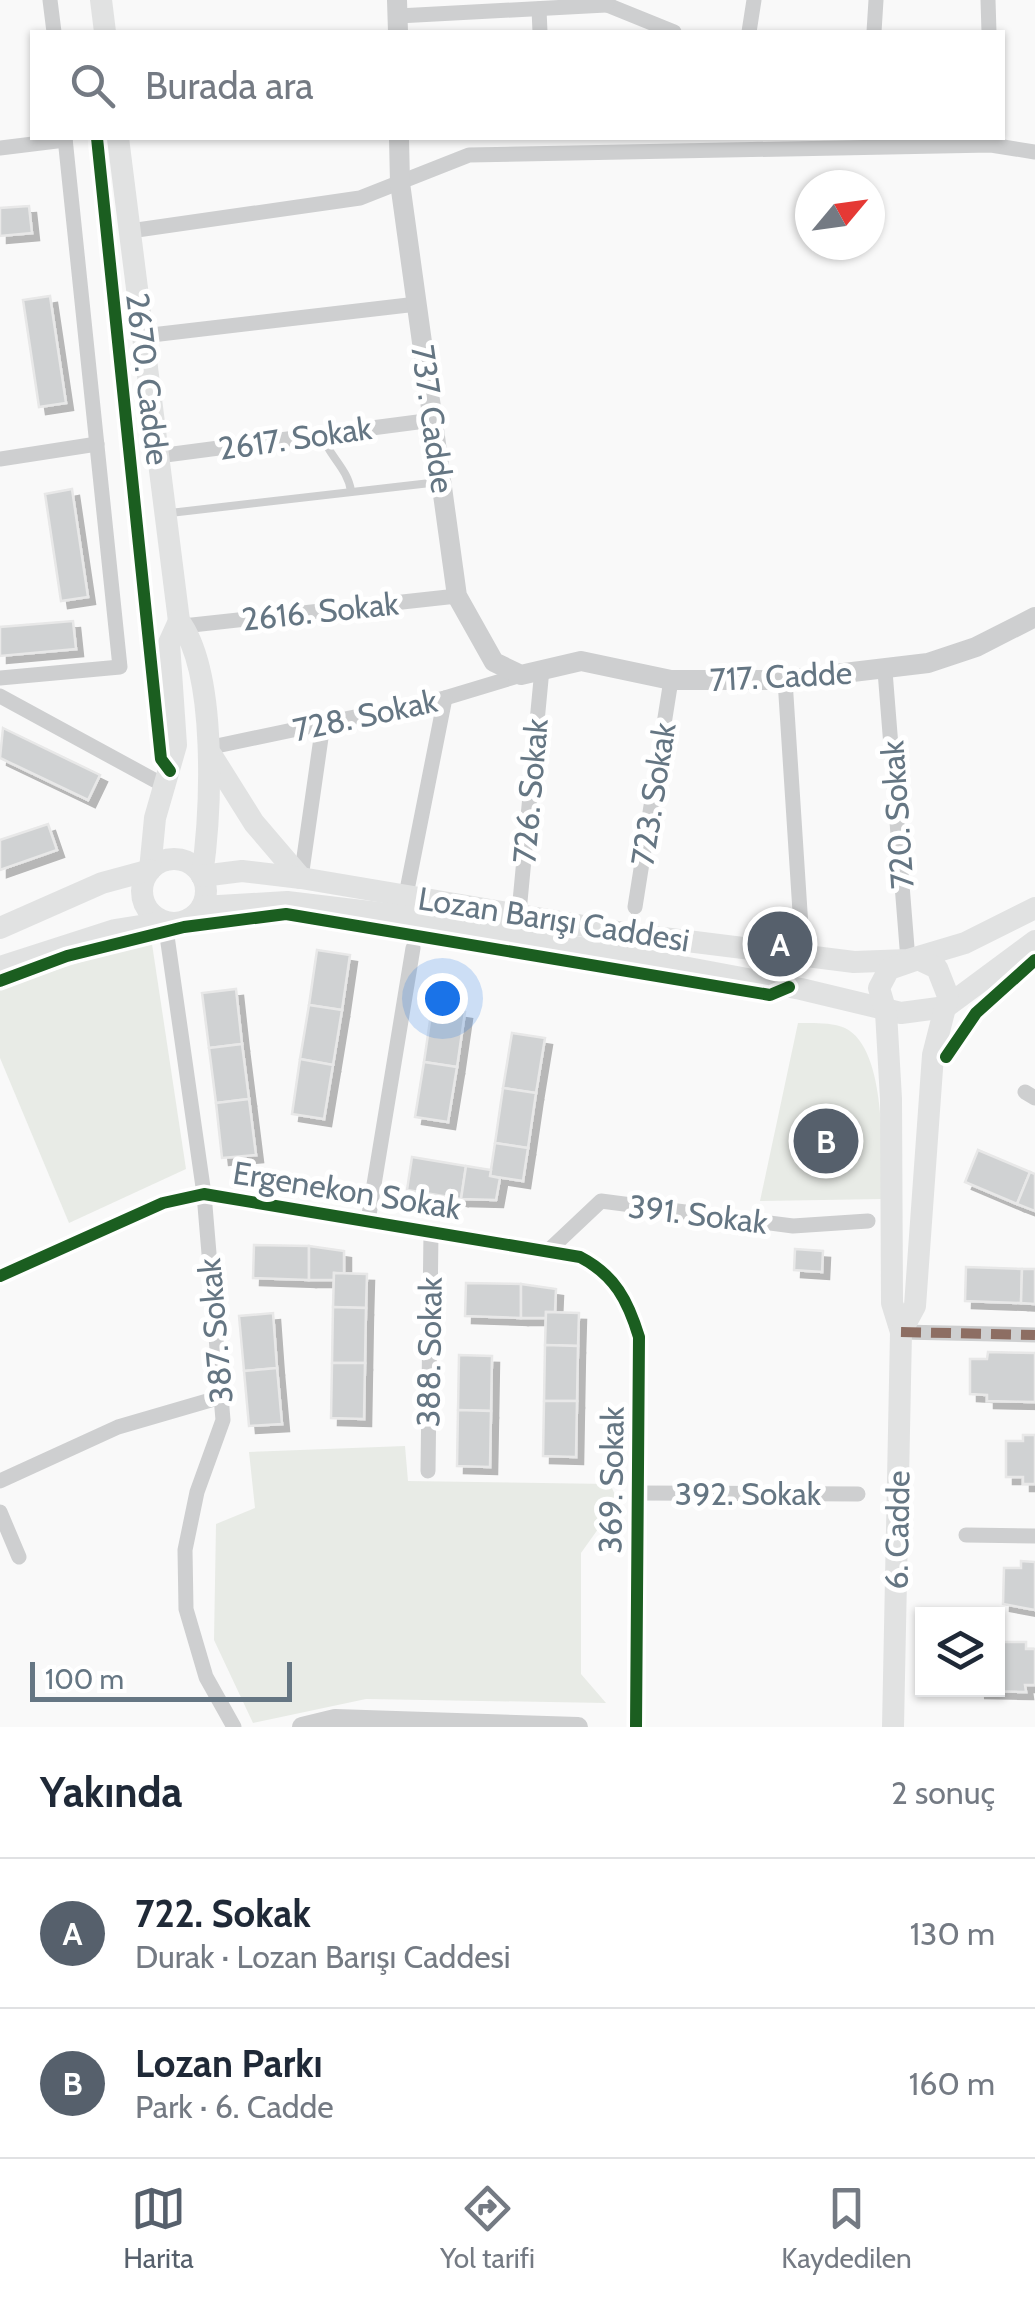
<!DOCTYPE html>
<html lang="tr">
<meta charset="utf-8">
<style>
body{margin:0;font-family:Cabin,sans-serif;background:#f6f6f7;color:#1f2937}
.controls{position:absolute;right:30px;bottom:30px;display:grid;overflow:hidden;border-radius:0px;box-shadow:0 2px 8px #0004}
.controls button{width:90px;height:90px;display:grid;place-items:center;padding:0;border:0;border-bottom:2px solid #e0e1e3;background:#fff;color:#1f2937;font:50px sans-serif}
.compass{position:absolute;left:795px;top:170px;width:90px;height:90px;border-radius:50%;background:#fff;box-shadow:0 2px 8px #0004;rotate:61deg}
.scale{position:absolute;left:30px;bottom:25px;width:262px;box-sizing:border-box;padding-left:10px;border:5px solid #657683;border-top:0;font-size:28px;line-height:35px;white-space:nowrap;color:#657683;-webkit-text-stroke:8px #fff;paint-order:stroke}
.you{position:absolute;left:442px;top:998px;width:35px;height:35px;margin:-25px;border:8px solid #fff;border-radius:50%;background:#1a73e8;box-shadow:0 0 0 15px #1a73e833}
.badge{display:grid;place-items:center;width:65px;height:65px;border-radius:50%;background:#56606c;color:#fff;font-size:32px;font-weight:700}
.pin{position:absolute;translate:-50% -50%;border:5px solid #fff;box-shadow:0 2px 10px #0006}
.list{margin:0;padding:0;list-style:none}
h2{display:flex;justify-content:space-between;align-items:center;height:130px;margin:0;padding:0 40px;font-size:42px}
h2 small{font-size:32px;font-weight:400;color:#747a83}
.list li{display:grid;grid-template-columns:65px 1fr auto;gap:30px;align-items:center;box-sizing:border-box;height:150px;padding:0 40px;border-top:2px solid #e0e1e3}
.list b{display:block;font-size:38px;white-space:nowrap}
.list p{margin:0;font-size:32px;white-space:nowrap;color:#747a83}
.list em{font-size:32px;font-style:normal;color:#747a83}
.icon{flex:none;width:55px;height:55px;fill:none;stroke:currentColor;stroke-width:2;stroke-linecap:round;stroke-linejoin:round}
.map{position:relative;flex:none;width:1035px;height:1727px;overflow:hidden}
.search{position:absolute;background:#fff;box-shadow:0 2px 8px #0004;left:30px;right:30px;top:30px;height:110px;display:flex;align-items:center;gap:25px;box-sizing:border-box;padding:0 35px;border-radius:0px;color:#747a83;font-size:38px}
.sheet{height:430px;background:#fff}
nav{display:flex;justify-content:space-around;align-items:center;box-sizing:border-box;height:140px;border-top:2px solid #e0e1e3;background:#fff;font-size:28px;color:#747a83}
nav a{display:grid;justify-items:center;gap:5px}
nav .on{color:#56606c}
.map>svg:first-child{display:block}
</style>
<div class="map">
<svg width="1035" height="1727" viewBox="0 0 1035 1727">
<defs>
<filter id="shadow"><feDropShadow dx="7" dy="7" stdDeviation="0" flood-color="#0004"/></filter>
</defs>
<rect width="100%" height="100%" fill="#f9f9f9"/>
<!-- green -->
<g fill="#e8ebe6">
<path d="M 152,944 L 186,1169 L 69,1223 L 0,1058 L 0,988 L 134,945 Z"/>
<path d="M 798,1023 C 812,1023 831,1022 845,1028 C 888,1049 881,1157 883,1199 L 760,1201 Z"/>
<path d="M 405,1446 L 408,1481 L 610,1484 L 618,1501 L 581,1553 L 581,1674 L 606,1703 L 366,1699 L 253,1723 L 214,1640 L 216,1524 L 255,1508 L 249,1452 Z"/>
</g>
<!-- building -->
<g fill="#d0d2d3" stroke="#e8e8e8" stroke-width="2.5" filter="url(#shadow)">
<path d="M 29,206 L 32,233 L 0,236 L 0,208 Z"/>
<path d="M 50,296 L 66,403 L 39,407 L 23,300 Z"/>
<path d="M 72,489 L 88,597 L 61,601 L 45,494 Z"/>
<path d="M 73,621 L 76,649 L 0,656 L 0,627 Z"/>
<path d="M 3,728 L 100,775 L 88,800 L 0,758 Z"/>
<path d="M 48,824 L 57,850 L 0,870 L 0,840 Z"/>
<path d="M 317,950 L 350,955 L 342,1010 L 309,1005 Z"/>
<path d="M 236,989 L 242,1044 L 209,1048 L 202,993 Z"/>
<path d="M 309,1005 L 342,1010 L 333,1065 L 300,1059 Z"/>
<path d="M 432,1007 L 465,1012 L 457,1067 L 424,1062 Z"/>
<path d="M 512,1033 L 545,1038 L 536,1093 L 503,1088 Z"/>
<path d="M 242,1044 L 249,1099 L 216,1103 L 209,1048 Z"/>
<path d="M 300,1059 L 333,1065 L 324,1119 L 292,1114 Z"/>
<path d="M 424,1062 L 457,1067 L 448,1122 L 415,1117 Z"/>
<path d="M 503,1088 L 536,1093 L 528,1148 L 495,1143 Z"/>
<path d="M 249,1099 L 256,1155 L 222,1158 L 216,1103 Z"/>
<path d="M 495,1143 L 528,1148 L 523,1181 L 490,1176 Z"/>
<path d="M 978,1150 L 1030,1172 L 1017,1204 L 965,1182 Z"/>
<path d="M 412,1157 L 466,1166 L 461,1199 L 407,1190 Z"/>
<path d="M 466,1166 L 491,1170 L 490,1176 L 500,1178 L 496,1200 L 461,1199 Z"/>
<path d="M 1030,1172 L 1035,1174 L 1035,1211 L 1017,1204 Z"/>
<path d="M 254,1245 L 309,1246 L 309,1280 L 253,1278 Z"/>
<path d="M 309,1246 L 344,1251 L 344,1274 L 334,1273 L 334,1280 L 309,1280 Z"/>
<path d="M 795,1249 L 823,1251 L 822,1272 L 794,1270 Z"/>
<path d="M 966,1267 L 1022,1269 L 1021,1303 L 965,1301 Z"/>
<path d="M 1022,1269 L 1035,1269 L 1035,1304 L 1021,1303 Z"/>
<path d="M 334,1273 L 367,1274 L 366,1308 L 333,1307 Z"/>
<path d="M 466,1283 L 521,1284 L 521,1318 L 465,1316 Z"/>
<path d="M 521,1284 L 556,1289 L 555,1312 L 546,1312 L 546,1318 L 521,1318 Z"/>
<path d="M 333,1307 L 366,1308 L 365,1363 L 332,1363 Z"/>
<path d="M 546,1312 L 579,1313 L 578,1346 L 545,1345 Z"/>
<path d="M 273,1313 L 277,1368 L 244,1371 L 239,1316 Z"/>
<path d="M 545,1345 L 578,1346 L 577,1401 L 544,1401 Z"/>
<path d="M 988,1352 L 1035,1353 L 1035,1402 L 987,1401 L 987,1395 L 970,1394 L 970,1359 L 987,1359 Z"/>
<path d="M 459,1355 L 492,1356 L 491,1411 L 458,1410 Z"/>
<path d="M 332,1363 L 365,1363 L 364,1419 L 331,1418 Z"/>
<path d="M 277,1368 L 282,1424 L 249,1426 L 244,1371 Z"/>
<path d="M 544,1401 L 577,1401 L 576,1457 L 543,1456 Z"/>
<path d="M 458,1410 L 491,1411 L 490,1467 L 457,1466 Z"/>
<path d="M 1023,1435 L 1035,1435 L 1035,1484 L 1023,1484 L 1023,1477 L 1006,1477 L 1006,1441 L 1023,1441 Z"/>
<path d="M 1021,1561 L 1035,1562 L 1035,1610 L 1003,1604 L 1004,1568 L 1021,1568 Z"/>
<path d="M 998,1642 L 1026,1642 L 1026,1649 L 1035,1649 L 1035,1685 L 1025,1685 L 1026,1692 L 977,1691 L 998,1690 Z"/>
</g>
<g fill="none" stroke-linecap="round" stroke-linejoin="round">
<!-- service -->
<g stroke="#cecfd0" stroke-width="8">
<path d="M 321,434 C 329,456 348,469 351,491"/>
<path d="M 170,513 L 439,482"/>
</g>
<!-- minor -->
<g stroke="#cecfd0" stroke-width="15">
<path d="M 50,0 L 54,32"/>
<path d="M 988,0 L 989,32"/>
<path d="M 600,2 L 674,32"/>
<path d="M 539,9 L 540,32"/>
<path d="M 398,16 L 606,5 L 608,0"/>
<path d="M 749,32 L 754,0"/>
<path d="M 874,32 L 876,0"/>
<path d="M 0,148 L 65,140"/>
<path d="M 130,231 L 360,198 L 469,155 L 991,145 L 1035,152"/>
<path d="M 143,336 L 417,304"/>
<path d="M 158,456 L 433,420"/>
<path d="M 0,459 L 97,444"/>
<path d="M 183,626 L 457,596"/>
<path d="M 885,671 L 908,960"/>
<path d="M 0,678 L 120,667 L 65,138"/>
<path d="M 785,680 L 803,958"/>
<path d="M 0,696 L 167,787"/>
<path d="M 207,748 L 445,698 L 521,675"/>
<path d="M 301,878 L 323,724"/>
<path d="M 406,895 L 445,698"/>
<path d="M 635,907 L 671,680"/>
<path d="M 519,912 L 542,669"/>
<path d="M 165,922 L 204,1194 L 223,1420 L 197,1492 L 185,1550 L 186,1609 L 206,1677 L 234,1727"/>
<path d="M 1025,1092 L 1035,1098"/>
<path d="M 368,1221 L 413,948"/>
<path d="M 548,1251 L 601,1201 L 793,1226 L 868,1221"/>
<path d="M 0,1276 L 163,1203 L 204,1194 L 580,1257 C 615,1275 628,1301 639,1337 L 636,1727"/>
<path d="M 901,1332 L 1035,1335"/>
<path d="M 428,1471 L 431,1232"/>
<path d="M 0,1481 L 118,1427 L 221,1397"/>
<path d="M 638,1493 L 858,1494"/>
<path d="M 0,1512 L 19,1557"/>
<path d="M 966,1535 L 1035,1536"/>
</g>
<!-- tertiary -->
<g stroke="#cecfd0" stroke-width="20">
<path d="M 397,0 L 398,32"/>
<path d="M 399,138 L 400,183 L 457,596 L 494,662 L 521,675 L 581,661 L 671,680 L 785,680 L 928,663 L 976,647 L 1035,617"/>
<path d="M 302,1727 L 335,1719 L 578,1727"/>
</g>
<!-- secondary -->
<g stroke="#e1e2e2" stroke-width="22">
<path d="M 101,0 L 105,32"/>
<path d="M 118,138 L 179,621"/>
<path d="M 212,756 L 254,823 L 301,878"/>
<circle cx="174" cy="891" r="32"/>
<path d="M 150,870 L 155,818 L 176,745 L 169,643 L 179,621 C 218,673 211,812 202,876"/>
<path d="M 202,876 L 242,871 L 301,878 L 631,934 L 854,962 L 908,960 L 965,943 L 1035,908"/>
<path d="M 202,907 L 287,902 L 420,918 L 801,989 L 901,1013 L 946,1007 L 1035,941"/>
<path d="M 0,928 L 102,883 L 150,870"/>
<path d="M 918,959 L 937,968 L 948,996 L 933,1055 L 915,1306 L 901,1332 L 892,1303 L 891,1099 L 886,1012 L 879,988 L 889,969 Z"/>
<path d="M 0,967 L 115,930 L 165,922"/>
<path d="M 893,1727 L 901,1332"/>
</g>
<!-- quiet -->
<path stroke="#8d6e63" stroke-width="10" stroke-dasharray="20 10" stroke-linecap="butt" d="M 901,1332 L 1035,1335"/>
<defs>
<g id="cycleway">
<path d="M 97,138 L 161,759 L 170,771"/>
<path d="M 0,981 L 67,956 L 184,927 L 286,914 L 770,995 L 789,987"/>
<path d="M 946,1057 L 976,1013 L 1035,960"/>
<path d="M 0,1276 L 163,1203 L 204,1194 L 580,1257 C 615,1275 628,1301 639,1337 L 636,1727"/>
</g>
</defs>
<!-- cycleway casing -->
<use href="#cycleway" stroke="#fff" stroke-width="19"/>
<!-- cycleway -->
<use href="#cycleway" stroke="#1b5e20" stroke-width="12"/>
</g>
<g text-anchor="middle" dominant-baseline="central" stroke-width="10" stroke-linejoin="round" paint-order="stroke">
<!-- street labels -->
<g font-size="32" fill="#657683" stroke="#fff">
<text transform="translate(148 379) rotate(83)">2670. Cadde</text>
<text transform="translate(433 419) rotate(82)">737. Cadde</text>
<text transform="translate(295 438) rotate(-8)">2617. Sokak</text>
<text transform="translate(320 611) rotate(-6)">2616. Sokak</text>
<text transform="translate(781 676) rotate(-3)">717. Cadde</text>
<text transform="translate(365 715) rotate(-12)">728. Sokak</text>
<text transform="translate(530 791) rotate(-85)">726. Sokak</text>
<text transform="translate(653 794) rotate(-81)">723. Sokak</text>
<text transform="translate(897 815) rotate(-94)">720. Sokak</text>
<text transform="translate(554 919) rotate(9)">Lozan Barışı Caddesi</text>
<text transform="translate(347 1190) rotate(9)">Ergenekon Sokak</text>
<text transform="translate(698 1214) rotate(7)">391. Sokak</text>
<text transform="translate(215 1331) rotate(-95)">387. Sokak</text>
<text transform="translate(429 1352) rotate(-89)">388. Sokak</text>
<text transform="translate(611 1480) rotate(-89)">369. Sokak</text>
<text x="748" y="1493">392. Sokak</text>
<text transform="translate(897 1530) rotate(-89)">6. Cadde</text>
</g>
</g>
</svg>
<div class="controls">
<button><svg class="icon" aria-label="layers" viewBox="0 0 24 24"><path d="M12 4l9 5-9 5-9-5zM3 14l9 5 9-5"/></svg></button>
</div>
<svg class="compass" viewBox="-18 -18 36 36"><path d="M0-13l5 13h-10z" fill="#e53935"/><path d="M0 13l5-13h-10z" fill="#747a83"/></svg>
<div class="scale">100 m</div>
<div class="you"></div>
<div class="pin badge" style="left:780px;top:944px">A</div>
<div class="pin badge" style="left:826px;top:1141px">B</div>
<div class="search"><svg class="icon" aria-label="search" viewBox="0 0 24 24"><circle cx="10" cy="10" r="6"/><path d="M15 15l6 6"/></svg>Burada ara</div>
</div>
<section class="sheet">
<h2>Yakında<small>2 sonuç</small></h2>
<ul class="list">
<li><span class="badge">A</span><div><b>722. Sokak</b><p>Durak · Lozan Barışı Caddesi</p></div><em>130 m</em></li>
<li><span class="badge">B</span><div><b>Lozan Parkı</b><p>Park · 6. Cadde</p></div><em>160 m</em></li>
</ul>
</section>
<nav>
<a class="on"><svg class="icon" aria-label="map" viewBox="0 0 24 24"><path d="M3 6l6-2 6 2 6-2v14l-6 2-6-2-6 2zM9 4v14M15 6v14"/></svg>Harita</a>
<a><svg class="icon" aria-label="directions" viewBox="0 0 24 24"><path d="M12 3l9 9-9 9-9-9zM9 14v-3h6M13 9l2 2-2 2"/></svg>Yol tarifi</a>
<a><svg class="icon" aria-label="saved" viewBox="0 0 24 24"><path d="M7 4h10v16l-5-4-5 4z"/></svg>Kaydedilen</a>
</nav>
